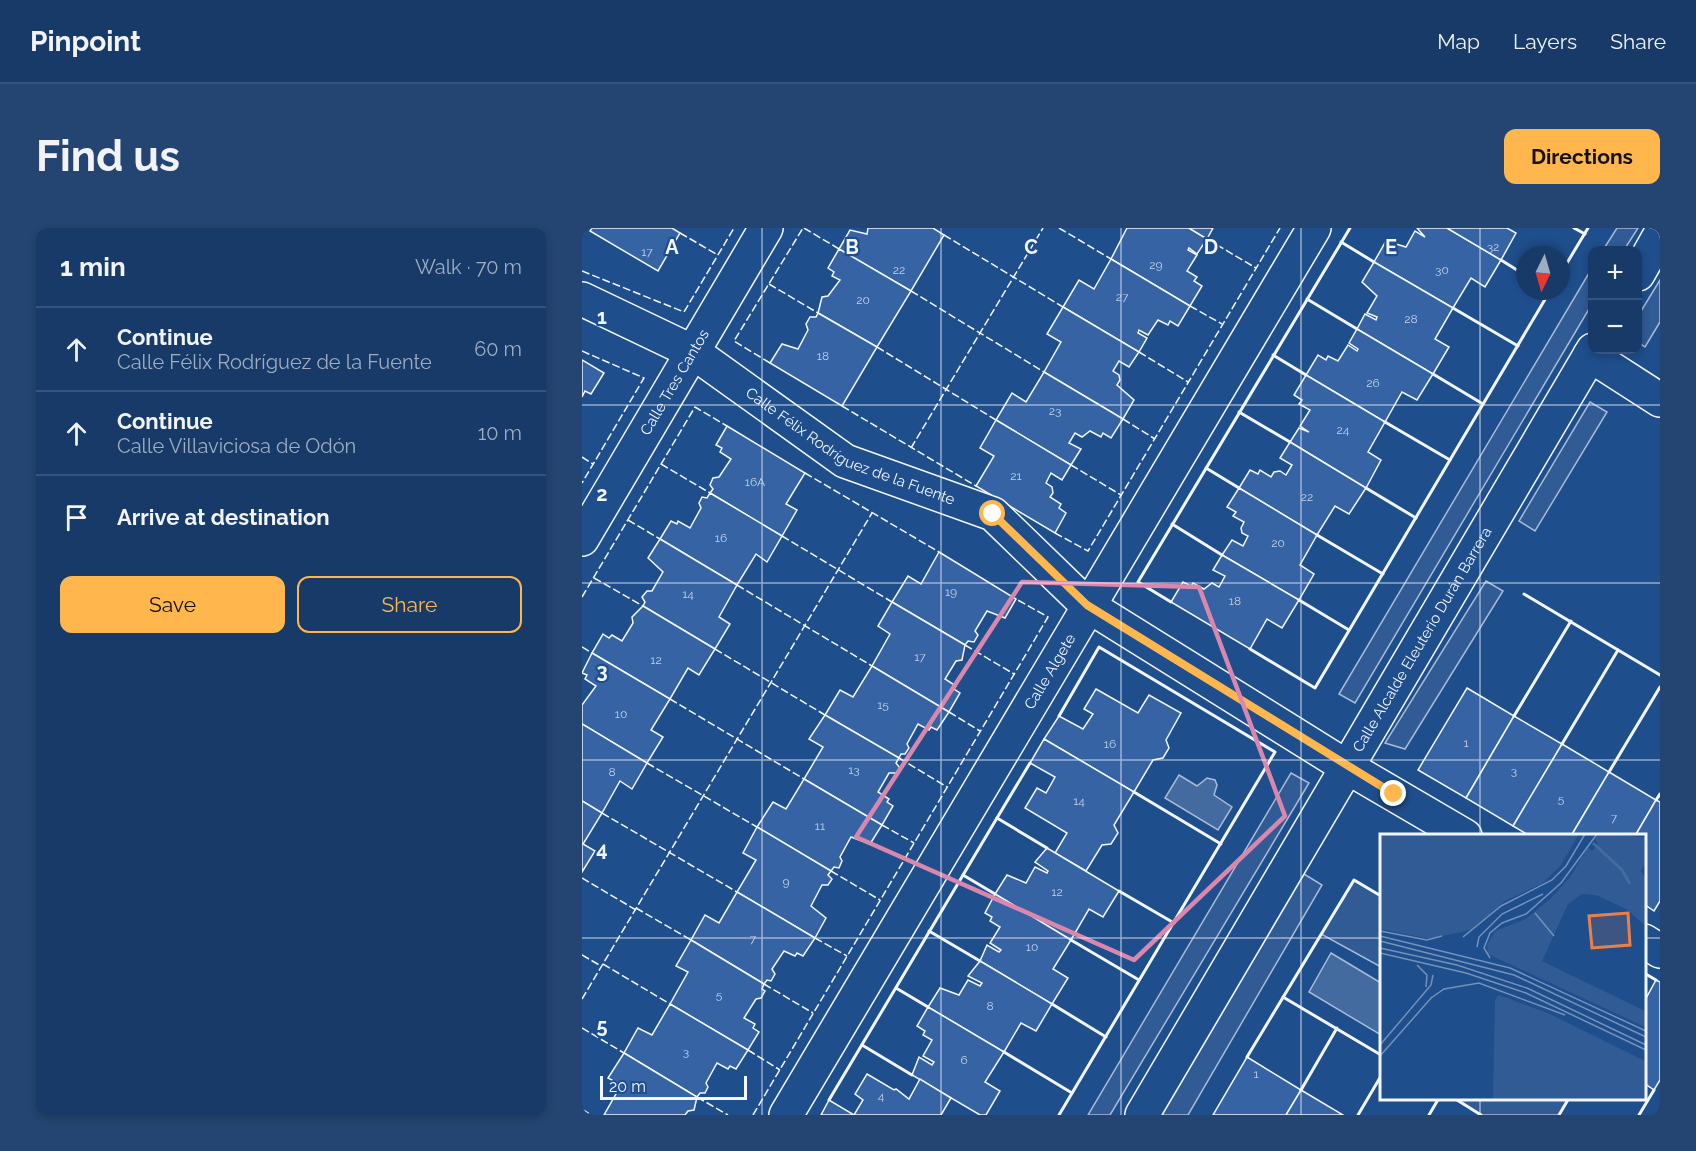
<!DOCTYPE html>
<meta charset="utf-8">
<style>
body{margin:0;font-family:Raleway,sans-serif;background:#244571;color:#f1f3f6}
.controls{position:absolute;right:18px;top:18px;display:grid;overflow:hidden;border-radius:12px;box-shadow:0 3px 9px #0003}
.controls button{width:54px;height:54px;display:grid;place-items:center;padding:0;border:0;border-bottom:2px solid #36547d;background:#173a69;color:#f1f3f6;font:30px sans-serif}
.compass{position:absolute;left:934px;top:18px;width:54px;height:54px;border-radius:50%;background:#173a69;box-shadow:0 3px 9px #0003;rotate:185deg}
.scale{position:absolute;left:18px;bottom:15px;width:147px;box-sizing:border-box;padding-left:6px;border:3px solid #f2f6ff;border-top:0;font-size:16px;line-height:21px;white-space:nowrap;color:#f2f6ff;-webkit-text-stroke:4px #1f4e8c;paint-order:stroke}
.stop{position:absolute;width:18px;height:18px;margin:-14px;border:4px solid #ffb74d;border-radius:50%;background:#fff}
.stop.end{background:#ffb74d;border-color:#fff;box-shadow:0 2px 6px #0008}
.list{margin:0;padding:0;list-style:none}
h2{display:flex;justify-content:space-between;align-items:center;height:78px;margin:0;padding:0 24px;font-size:26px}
h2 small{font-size:20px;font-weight:400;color:#9eadc0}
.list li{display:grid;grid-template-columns:39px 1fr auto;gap:18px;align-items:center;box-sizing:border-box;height:84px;padding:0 24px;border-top:2px solid #36547d}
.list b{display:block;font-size:22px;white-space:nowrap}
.list p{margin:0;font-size:20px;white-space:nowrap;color:#9eadc0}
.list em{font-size:20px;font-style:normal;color:#9eadc0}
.actions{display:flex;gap:12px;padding:18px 24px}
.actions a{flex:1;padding:14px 0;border:2px solid #ffb74d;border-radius:12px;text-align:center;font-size:21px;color:#ffb74d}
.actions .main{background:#ffb74d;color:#111}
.icon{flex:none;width:33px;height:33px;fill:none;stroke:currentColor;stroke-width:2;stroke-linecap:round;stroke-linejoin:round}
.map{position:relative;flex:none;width:1078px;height:887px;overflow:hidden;border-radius:12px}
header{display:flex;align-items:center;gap:36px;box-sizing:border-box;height:84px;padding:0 30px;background:#173a69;border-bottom:2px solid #36547d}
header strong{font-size:28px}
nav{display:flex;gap:33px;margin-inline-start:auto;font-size:21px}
.intro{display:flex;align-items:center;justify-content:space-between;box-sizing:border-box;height:144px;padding:0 36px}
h1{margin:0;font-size:42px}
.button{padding:15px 27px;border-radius:12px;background:#ffb74d;color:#111;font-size:21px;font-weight:700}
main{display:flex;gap:36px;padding:0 36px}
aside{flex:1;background:#173a69;border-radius:12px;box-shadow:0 3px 9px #0003}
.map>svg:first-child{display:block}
</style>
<header>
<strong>Pinpoint</strong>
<nav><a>Map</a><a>Layers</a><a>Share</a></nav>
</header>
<div class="intro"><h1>Find us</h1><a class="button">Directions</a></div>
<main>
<aside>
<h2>1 min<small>Walk · 70 m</small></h2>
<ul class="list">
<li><svg class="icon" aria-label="ahead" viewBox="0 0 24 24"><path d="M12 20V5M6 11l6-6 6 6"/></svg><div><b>Continue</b><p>Calle Félix Rodríguez de la Fuente</p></div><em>60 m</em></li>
<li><svg class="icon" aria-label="ahead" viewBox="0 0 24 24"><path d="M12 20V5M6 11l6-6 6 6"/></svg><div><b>Continue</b><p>Calle Villaviciosa de Odón</p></div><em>10 m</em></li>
<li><svg class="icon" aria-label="arrive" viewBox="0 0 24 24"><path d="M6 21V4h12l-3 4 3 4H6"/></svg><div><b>Arrive at destination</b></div></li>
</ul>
<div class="actions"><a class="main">Save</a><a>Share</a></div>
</aside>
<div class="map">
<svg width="1078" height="887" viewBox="0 0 1078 887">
<rect width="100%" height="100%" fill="#1f4e8c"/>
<!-- built -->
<g fill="#305b95" stroke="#a8bbd7" stroke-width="1.5">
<path d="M 1035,0 L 1056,0 L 1042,22 L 1021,22 Z"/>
<path d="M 1010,40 L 1010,76 L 773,475 L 757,466 Z"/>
<path d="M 1078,52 L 1078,94 L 1063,119 L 1056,114 L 1056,88 Z"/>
<path d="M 1008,174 L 1025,184 L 953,303 L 937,293 Z"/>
<path d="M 904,353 L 921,363 L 823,521 L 803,515 Z"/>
<path d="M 709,545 L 727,555 L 528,887 L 506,887 Z"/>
<path d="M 722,646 L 740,657 L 606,887 L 580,887 Z"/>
<path d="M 772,652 L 799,668 L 799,739 L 739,706 Z"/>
<path d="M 872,871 L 987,870 L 987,871 L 977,887 L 899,887 Z"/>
</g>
<!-- water -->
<g fill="#446ba0" stroke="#a8bbd7" stroke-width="1.5">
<path d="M 597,547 L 615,558 L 625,550 L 633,552 L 635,557 L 632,567 L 650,579 L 636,602 L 583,570 Z"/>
<path d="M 749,725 L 799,755 L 799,807 L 727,764 Z"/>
</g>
<!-- building -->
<g fill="#3563a3" stroke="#f2f6ff" stroke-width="1.5">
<path d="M 10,0 L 90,0 L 98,5 L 76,43 L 8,3 Z"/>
<path d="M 351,0 L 362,7 L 329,63 L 257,21 L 268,2 L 285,6 L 286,0 Z"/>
<path d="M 545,0 L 607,0 L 625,11 L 615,26 L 607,20 L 606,22 L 615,27 L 605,43 L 615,49 L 612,53 L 620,58 L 608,78 L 529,31 Z"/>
<path d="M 607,0 L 631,0 L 625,11 Z"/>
<path d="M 835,0 L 865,0 L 919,32 L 903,59 L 889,50 L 871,80 L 792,34 L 804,13 L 824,19 L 833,3 L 843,9 Z"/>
<path d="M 865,0 L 925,0 L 934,5 L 919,32 Z"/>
<path d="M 257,21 L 329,63 L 295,119 L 236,85 L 240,69 L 246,68 L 258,52 L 250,48 L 252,44 L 246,40 Z"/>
<path d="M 529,31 L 608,78 L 596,98 L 588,93 L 586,97 L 576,92 L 566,107 L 557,102 L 556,105 L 565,110 L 557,124 L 481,79 L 497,52 L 512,61 Z"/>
<path d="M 792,34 L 871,80 L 853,111 L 867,119 L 851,146 L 775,101 L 783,86 L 794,92 L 795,89 L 785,85 L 795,68 L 780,54 Z"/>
<path d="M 481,79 L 557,124 L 547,139 L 537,133 L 531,143 L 537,147 L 538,152 L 535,157 L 552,172 L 541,191 L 462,144 L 479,114 L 465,106 Z"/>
<path d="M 236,85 L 295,119 L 260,178 L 188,135 L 200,116 L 216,121 L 226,102 L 224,96 L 228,89 L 234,89 Z"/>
<path d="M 775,101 L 851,146 L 835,172 L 820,164 L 803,194 L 724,147 L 736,127 L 744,132 L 746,128 L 756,133 L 766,117 L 775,123 L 776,121 L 767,115 Z"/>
<path d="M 0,132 L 22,145 L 9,166 L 3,163 L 0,169 Z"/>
<path d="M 462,144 L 541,191 L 529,210 L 521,205 L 519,209 L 508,203 L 500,209 L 493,205 L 487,215 L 499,221 L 489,237 L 414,192 L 430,165 L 444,174 Z"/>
<path d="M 724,147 L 803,194 L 786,224 L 799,232 L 784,260 L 708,214 L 717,200 L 727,204 L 718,198 L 728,182 L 717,176 L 720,172 L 712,167 Z"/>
<path d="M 414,192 L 489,237 L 480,252 L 469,245 L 464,255 L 470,259 L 471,265 L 468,269 L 479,276 L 477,280 L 484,285 L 473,305 L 394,258 L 412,228 L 398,220 Z"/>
<path d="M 145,198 L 223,245 L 204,276 L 215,282 L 200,308 L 128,265 L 131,261 L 128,257 L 131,250 L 137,249 L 149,231 L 138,224 L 140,220 L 134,217 Z"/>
<path d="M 708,214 L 784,260 L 767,286 L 753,278 L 735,307 L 657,260 L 668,242 L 676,246 L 678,242 L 689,249 L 692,244 L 698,243 L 704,247 L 710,237 L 698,230 Z"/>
<path d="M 657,260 L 735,307 L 718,337 L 732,346 L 717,372 L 640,327 L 650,312 L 661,318 L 666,308 L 660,305 L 659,300 L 662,294 L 651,288 L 654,284 L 645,279 Z"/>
<path d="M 128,265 L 200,308 L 185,334 L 174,326 L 155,357 L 78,311 L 89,293 L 95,296 L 96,293 L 108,300 L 119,280 L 117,275 L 120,269 L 125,270 Z"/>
<path d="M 78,311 L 155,357 L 137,389 L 148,396 L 133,421 L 61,378 L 63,374 L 60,369 L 65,363 L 70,363 L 81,344 L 66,330 Z"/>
<path d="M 357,324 L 434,371 L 423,390 L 405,383 L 393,403 L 396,407 L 392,414 L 386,413 L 383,417 L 310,374 L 326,348 L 339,356 Z"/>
<path d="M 640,327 L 717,372 L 700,400 L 685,391 L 668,421 L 589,374 L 601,354 L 609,358 L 611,355 L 622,361 L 630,355 L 637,359 L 643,348 L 631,342 Z"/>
<path d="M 310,374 L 383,417 L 380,432 L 374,433 L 363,451 L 374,458 L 372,461 L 378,465 L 367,484 L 290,438 L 308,406 L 296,398 Z"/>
<path d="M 61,378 L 133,421 L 117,447 L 106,440 L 88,471 L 10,425 L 21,406 L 27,410 L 30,407 L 40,413 L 51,395 L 50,389 Z"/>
<path d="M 10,425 L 88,471 L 69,502 L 81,509 L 65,535 L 0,496 L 0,477 L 14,458 L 3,451 L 5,447 L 0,445 Z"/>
<path d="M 290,438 L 367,484 L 355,502 L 349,499 L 347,502 L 336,496 L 325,516 L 327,520 L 323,526 L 319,526 L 317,530 L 243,487 L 258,462 L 271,469 Z"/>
<path d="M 885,460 L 932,488 L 884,570 L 836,542 Z"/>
<path d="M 514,461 L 556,485 L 567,467 L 599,485 L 584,512 L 587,520 L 581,530 L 571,532 L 552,564 L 462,511 L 477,488 L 501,501 L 511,486 L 502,481 Z"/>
<path d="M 243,487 L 317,530 L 314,535 L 318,540 L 314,545 L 307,545 L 296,564 L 307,571 L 305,574 L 311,578 L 300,597 L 222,551 L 241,519 L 227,511 Z"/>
<path d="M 932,488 L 980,516 L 931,598 L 884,570 Z"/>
<path d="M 0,496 L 65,535 L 50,561 L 38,553 L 20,585 L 0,573 Z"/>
<path d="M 462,511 L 552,564 L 532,597 L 536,605 L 529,616 L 520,617 L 504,643 L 473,625 L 485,605 L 443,580 L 455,560 L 464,565 L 473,549 L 448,535 Z"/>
<path d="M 980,516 L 1027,544 L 989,608 L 948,608 L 931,598 Z"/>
<path d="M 1027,544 L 1074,572 L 1053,608 L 989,608 Z"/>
<path d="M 222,551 L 300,597 L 288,616 L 269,609 L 258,629 L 260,633 L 257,640 L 252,639 L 249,643 L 175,599 L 191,574 L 204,581 Z"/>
<path d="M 1074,572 L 1078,574 L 1078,673 L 1072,683 L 1062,676 L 1062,608 L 1053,608 Z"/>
<path d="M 0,573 L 20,585 L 1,616 L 13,623 L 0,644 Z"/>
<path d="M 175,599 L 249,643 L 246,647 L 250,651 L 246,657 L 240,657 L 229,678 L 244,690 L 233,710 L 155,664 L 174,632 L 161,625 Z"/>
<path d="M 465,620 L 537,663 L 521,689 L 507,681 L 489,712 L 413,666 L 425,647 L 444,655 L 453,639 L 465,645 L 466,643 L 453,634 Z"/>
<path d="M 155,664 L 233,710 L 221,728 L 215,725 L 213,728 L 202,723 L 190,741 L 193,746 L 189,753 L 185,752 L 182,756 L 109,712 L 123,687 L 137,695 Z"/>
<path d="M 413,666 L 489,712 L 471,741 L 486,750 L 470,776 L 398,733 L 405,717 L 417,724 L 419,722 L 408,715 L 418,699 L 408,693 L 410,689 L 403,685 Z"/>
<path d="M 109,712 L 182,756 L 180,761 L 183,763 L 179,770 L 174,771 L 162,790 L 173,796 L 171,800 L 177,804 L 166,822 L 88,776 L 106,744 L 94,738 Z"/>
<path d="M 398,733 L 470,776 L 454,803 L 439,795 L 422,824 L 346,779 L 358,760 L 377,767 L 386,752 L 398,758 L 400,755 L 386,748 Z"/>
<path d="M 1074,752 L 1078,754 L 1078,852 L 1072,862 L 1062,855 L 1062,774 Z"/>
<path d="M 88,776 L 166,822 L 154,841 L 148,838 L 146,841 L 135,835 L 124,855 L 126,859 L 123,865 L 118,865 L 115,869 L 42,825 L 56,800 L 70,807 Z"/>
<path d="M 346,779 L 422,824 L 403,854 L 418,863 L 404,887 L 398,887 L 330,847 L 337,829 L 350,837 L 352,834 L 341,828 L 350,812 L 341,807 L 343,803 L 335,798 Z"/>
<path d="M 42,825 L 115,869 L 112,882 L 106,883 L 103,887 L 22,887 L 39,857 L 26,850 Z"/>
<path d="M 665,829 L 719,862 L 704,887 L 631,887 Z"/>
<path d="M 285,846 L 312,862 L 314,861 L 327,871 L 338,851 L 369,870 L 359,887 L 239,887 L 247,872 L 272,887 L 281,872 L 273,866 Z"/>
<path d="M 719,862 L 761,887 L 704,887 Z"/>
</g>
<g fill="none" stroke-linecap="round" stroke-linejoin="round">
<defs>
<g id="minor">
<path d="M 1056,46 L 1078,7"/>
<path id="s1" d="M 0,71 L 111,124 L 263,233 L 411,286 L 505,377 L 765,539 L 883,608"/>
<path d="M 1008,127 L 1078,172"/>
<path id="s2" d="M 0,311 L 184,0"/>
<path d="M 1062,713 L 1078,723"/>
<path id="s3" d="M 204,887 L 732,0"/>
<path id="s4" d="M 560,887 L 1011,122"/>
</g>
</defs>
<!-- minor casing -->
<use href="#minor" stroke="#f2f6ff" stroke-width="36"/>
<!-- minor -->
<use href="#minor" stroke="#1f4e8c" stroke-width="33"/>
<!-- fence -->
<g stroke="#f2f6ff" stroke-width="1.5" stroke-dasharray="8 3" stroke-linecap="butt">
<path d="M 222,0 L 257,21"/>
<path d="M 477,0 L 529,31"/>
<path d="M 98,5 L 136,27"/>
<path d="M 362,7 L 481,79"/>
<path d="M 625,11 L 674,40"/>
<path d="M 0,43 L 102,84 L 152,0"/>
<path d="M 187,56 L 236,85"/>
<path d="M 329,63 L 462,144"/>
<path d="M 608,78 L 640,96"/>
<path d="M 295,119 L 414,192"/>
<path d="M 0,123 L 62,150 L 0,255"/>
<path d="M 557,124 L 606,154"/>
<path d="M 188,135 L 152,113 L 221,0"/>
<path d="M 260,178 L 394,258"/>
<path d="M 541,191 L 573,211"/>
<path d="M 329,220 L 461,0"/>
<path d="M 0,229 L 11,236"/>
<path d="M 79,236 L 128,265"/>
<path d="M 489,237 L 539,267"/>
<path d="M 223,245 L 357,324"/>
<path d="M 46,292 L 78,311"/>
<path d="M 473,305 L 506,323 L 698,0"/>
<path d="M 200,308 L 310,374"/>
<path d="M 12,350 L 61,378"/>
<path d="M 155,357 L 290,438"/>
<path d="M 0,369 L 113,179 L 145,198"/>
<path d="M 383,417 L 432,446"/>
<path d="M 0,419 L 10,425"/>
<path d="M 133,421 L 243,487"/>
<path d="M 88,471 L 222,551"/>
<path d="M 367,484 L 398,503"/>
<path d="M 317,530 L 365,559"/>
<path d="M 65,535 L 175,599"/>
<path d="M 20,585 L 155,664"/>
<path d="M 300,597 L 332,615"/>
<path d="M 249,643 L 298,672"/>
<path d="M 0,650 L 54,682"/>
<path d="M 54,680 L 109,712"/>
<path d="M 233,710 L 265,728"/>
<path d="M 0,727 L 19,738"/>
<path d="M 21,736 L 88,776"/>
<path d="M 182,756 L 231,785"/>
<path d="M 0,771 L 290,285"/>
<path d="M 0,800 L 42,825"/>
<path d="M 166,822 L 198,842"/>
<path d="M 115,869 L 146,887"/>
<path d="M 0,881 L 9,887"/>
<path d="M 171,887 L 466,389 L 434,371"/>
</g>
<!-- wall -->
<g stroke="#f2f6ff" stroke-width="3">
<path d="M 992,0 L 1003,6"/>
<path d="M 759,14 L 792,34"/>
<path d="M 919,32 L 943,47"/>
<path d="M 979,45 L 1006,0"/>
<path d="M 725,71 L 775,101"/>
<path d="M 871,80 L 936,118"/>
<path d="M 691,127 L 724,147"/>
<path d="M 851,146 L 901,176"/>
<path d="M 657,184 L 708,214"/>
<path d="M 803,194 L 868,232"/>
<path d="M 624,240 L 657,260"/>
<path d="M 784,260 L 834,290"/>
<path d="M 590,296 L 640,327"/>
<path d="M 735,307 L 801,346"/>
<path d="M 942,366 L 1078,447"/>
<path d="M 717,372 L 767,402"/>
<path d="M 589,374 L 556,354 L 768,0"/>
<path d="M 668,421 L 733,460 L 968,63"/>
<path d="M 477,488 L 517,419 L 693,524 L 477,887"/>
<path d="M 932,488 L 989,393"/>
<path d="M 980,516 L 1036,422"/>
<path d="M 448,535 L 415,590 L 465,620"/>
<path d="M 1027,544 L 1078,459"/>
<path d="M 552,564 L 639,616"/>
<path d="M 1074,572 L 1078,566"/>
<path d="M 381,647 L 413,666"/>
<path d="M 537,663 L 592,695"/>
<path d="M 347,703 L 398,733"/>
<path d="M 489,712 L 557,752"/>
<path d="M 1062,745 L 1074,752"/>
<path d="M 314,760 L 346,779"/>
<path d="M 701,769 L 799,827"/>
<path d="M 470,776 L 524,809"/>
<path d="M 280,817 L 330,847"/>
<path d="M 422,824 L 490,865"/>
<path d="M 665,829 L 772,652 L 799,668"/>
<path d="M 719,862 L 755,800"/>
<path d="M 872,870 L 899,887"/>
<path d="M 247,872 L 415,590"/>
<path d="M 776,887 L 799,848"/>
<path d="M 847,887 L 857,870"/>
<path d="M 977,887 L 987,870"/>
<path d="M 1057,887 L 1072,862"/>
</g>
</g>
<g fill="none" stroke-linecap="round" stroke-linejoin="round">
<!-- route -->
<path stroke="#ffb74d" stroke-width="8" d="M 411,286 L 505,377 L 812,566"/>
</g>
<!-- marked area -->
<path fill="none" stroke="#da87ad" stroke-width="4.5" stroke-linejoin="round" d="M 440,354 L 617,359 L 703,588 L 552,732 L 274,609 Z"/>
<!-- grid -->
<path fill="none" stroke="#f2f6ff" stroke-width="1.5" stroke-opacity="0.55" d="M 180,0 L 180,887M 359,0 L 359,887M 539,0 L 539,887M 719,0 L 719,887M 898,0 L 898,608M 0,177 L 1078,177M 0,355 L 1078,355M 0,532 L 1078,532M 0,710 L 799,710M 1062,710 L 1078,710M 898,870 L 898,887"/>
<g text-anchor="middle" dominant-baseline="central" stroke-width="4.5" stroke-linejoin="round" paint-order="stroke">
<!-- number labels -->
<g font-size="12" fill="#c3d1e8">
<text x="911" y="19">32</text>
<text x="65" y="24">17</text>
<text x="574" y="37">29</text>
<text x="317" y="42">22</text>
<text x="860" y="42">30</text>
<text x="540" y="69">27</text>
<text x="281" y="72">20</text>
<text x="829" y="91">28</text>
<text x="241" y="128">18</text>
<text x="791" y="155">26</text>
<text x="473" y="183">23</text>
<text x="761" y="202">24</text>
<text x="434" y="248">21</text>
<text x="173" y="254">16A</text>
<text x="725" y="269">22</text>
<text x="139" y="310">16</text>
<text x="696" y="315">20</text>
<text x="369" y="364">19</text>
<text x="106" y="366">14</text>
<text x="653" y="373">18</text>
<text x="338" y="429">17</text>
<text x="74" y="432">12</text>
<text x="301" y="477">15</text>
<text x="39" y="486">10</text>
<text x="884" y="515">1</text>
<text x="528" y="516">16</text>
<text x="272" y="542">13</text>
<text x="932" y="543">3</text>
<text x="30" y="544">8</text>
<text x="979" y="571">5</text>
<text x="497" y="573">14</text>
<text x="1032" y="590">7</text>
<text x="238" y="598">11</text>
<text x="204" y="654">9</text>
<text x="475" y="664">12</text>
<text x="171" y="711">7</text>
<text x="450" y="719">10</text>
<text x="137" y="767">5</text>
<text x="408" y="778">8</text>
<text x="104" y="824">3</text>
<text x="382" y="832">6</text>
<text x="674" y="846">1</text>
<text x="299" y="868">4</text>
</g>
<!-- street labels -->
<g font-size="15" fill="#f2f6ff" stroke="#1f4e8c">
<text stroke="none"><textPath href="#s2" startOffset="182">Calle Tres Cantos</textPath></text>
<text stroke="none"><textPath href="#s1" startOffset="308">Calle Félix Rodríguez de la Fuente</textPath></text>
<text stroke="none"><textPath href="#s4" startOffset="552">Calle Alcalde Eleuterio Durán Barrera</textPath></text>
<text stroke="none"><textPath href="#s3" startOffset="516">Calle Algete</textPath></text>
</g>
</g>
<!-- overview -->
<g transform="translate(798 606)">
<rect width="266" height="266" fill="#1f4e8c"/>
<path d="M 0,0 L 199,0 L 181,31 L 163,49 L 125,67 L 90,96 L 50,105 L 0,95 ZM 219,0 L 265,3 L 265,30 L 261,37 L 265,43 L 265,92 L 248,76 L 216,61 L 202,60 L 188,70 L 162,127 L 265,177 L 265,193 L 108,120 L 107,111 L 115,97 L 146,85 L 170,65 L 190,43 L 208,13 L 212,17 L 218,10 L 215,5 ZM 119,161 L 170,180 L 265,227 L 265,265 L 113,265 L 115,166 Z" fill="#305b95"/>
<path fill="none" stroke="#446ba0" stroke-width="3" d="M 213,9 L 242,36 L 250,50"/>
<path fill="none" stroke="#7391ba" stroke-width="1.5" d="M 155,79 L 174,102M 0,97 L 47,106 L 62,102M 0,102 L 130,134 L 266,197M 83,103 L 121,72 L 172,46 L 186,32 L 205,0M 0,107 L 134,141 L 266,203M 97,113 L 99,103 L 122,80 L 163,60M 0,114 L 77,131 L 147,154 L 266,211M 0,119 L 86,139 L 146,159 L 266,216M 110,124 L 104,114 L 110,99 L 122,89 L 146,80 L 181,49 L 217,0M 37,131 L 47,141 L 46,153M 51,164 L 64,155 L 99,149 L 185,181M 0,211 L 51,151 L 53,141M 0,222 L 52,163"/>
<path fill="#ea8049" fill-opacity="0.15" stroke="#ea8049" stroke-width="3" d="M 248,79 L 250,111 L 212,114 L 209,82 Z"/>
<rect width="266" height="266" fill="none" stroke="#f2f6ff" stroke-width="3"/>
</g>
<g font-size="20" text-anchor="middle" font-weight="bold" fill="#f2f6ff" stroke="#1f4e8c" stroke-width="4.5" stroke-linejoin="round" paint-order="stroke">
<text x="90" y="26">A</text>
<text x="270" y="26">B</text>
<text x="449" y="26">C</text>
<text x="629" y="26">D</text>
<text x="809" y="26">E</text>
<text x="20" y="96">1</text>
<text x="20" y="273">2</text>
<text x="20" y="450">3</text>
<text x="20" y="628">4</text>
<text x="20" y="805">5</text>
</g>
</svg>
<div class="controls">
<button>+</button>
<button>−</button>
</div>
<svg class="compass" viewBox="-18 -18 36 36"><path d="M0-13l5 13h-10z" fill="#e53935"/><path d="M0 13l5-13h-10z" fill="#9eadc0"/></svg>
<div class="scale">20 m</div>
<div class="stop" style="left:411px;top:286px"></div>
<div class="stop end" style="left:812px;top:566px"></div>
</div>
</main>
